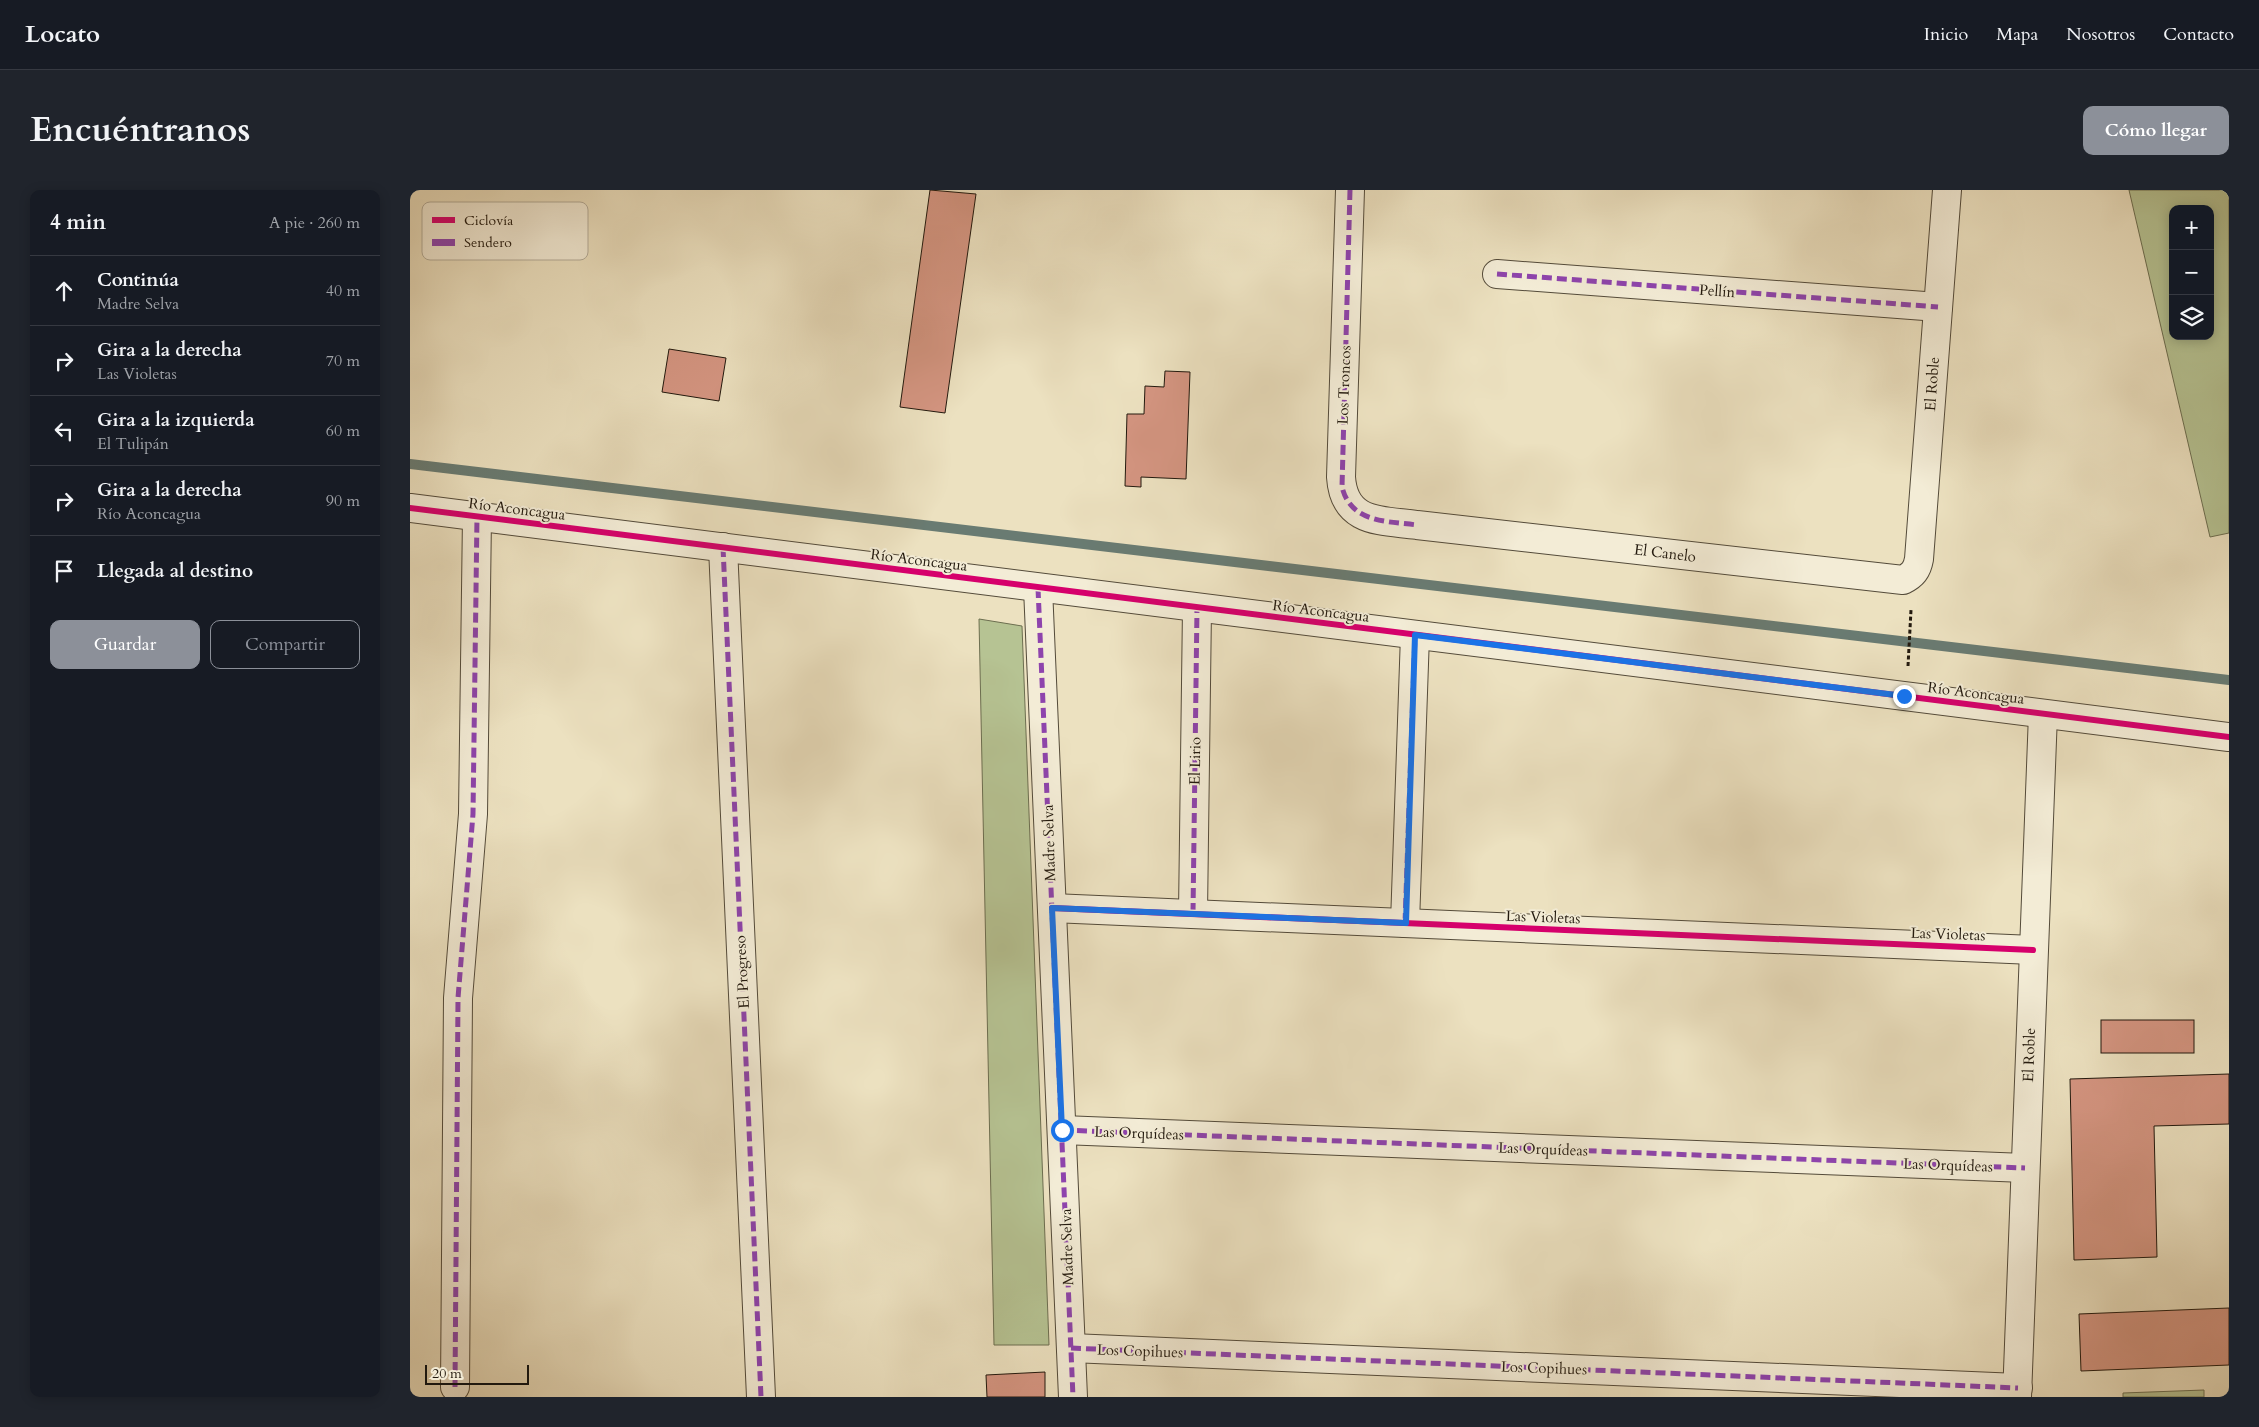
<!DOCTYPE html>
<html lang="es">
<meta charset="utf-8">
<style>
body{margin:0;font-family:Cardo,serif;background:#20242c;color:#f1f3f6}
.controls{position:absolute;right:15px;top:15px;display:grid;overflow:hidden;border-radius:10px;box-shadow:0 2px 12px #0003}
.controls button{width:45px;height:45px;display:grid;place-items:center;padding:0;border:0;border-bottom:1px solid #363941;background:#171b24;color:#f1f3f6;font:25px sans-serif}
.scale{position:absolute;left:15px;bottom:12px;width:104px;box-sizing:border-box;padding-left:5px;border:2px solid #22190e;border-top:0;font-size:14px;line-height:18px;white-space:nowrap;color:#22190e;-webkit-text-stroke:4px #f3ecd6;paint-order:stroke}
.stop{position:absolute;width:15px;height:15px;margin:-11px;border:4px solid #1a73e8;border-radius:50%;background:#fff}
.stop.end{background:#1a73e8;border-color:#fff;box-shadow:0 1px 5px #0008}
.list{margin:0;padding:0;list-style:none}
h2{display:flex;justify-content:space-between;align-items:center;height:65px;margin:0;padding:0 20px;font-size:21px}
h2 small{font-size:16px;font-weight:400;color:#9ea1a6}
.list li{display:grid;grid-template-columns:32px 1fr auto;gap:15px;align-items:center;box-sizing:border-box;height:70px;padding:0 20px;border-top:1px solid #363941}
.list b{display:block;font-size:19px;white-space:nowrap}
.list p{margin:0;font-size:16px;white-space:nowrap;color:#9ea1a6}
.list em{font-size:16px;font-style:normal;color:#9ea1a6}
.actions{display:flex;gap:10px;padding:15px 20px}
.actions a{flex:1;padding:11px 0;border:1px solid #8c9099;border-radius:10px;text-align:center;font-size:18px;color:#8c9099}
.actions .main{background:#8c9099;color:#fff}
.icon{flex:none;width:28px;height:28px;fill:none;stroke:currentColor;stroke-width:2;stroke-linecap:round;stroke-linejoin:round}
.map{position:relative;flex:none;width:1819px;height:1207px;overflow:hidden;border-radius:10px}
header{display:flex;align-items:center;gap:30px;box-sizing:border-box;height:70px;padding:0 25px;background:#171b24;border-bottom:1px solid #363941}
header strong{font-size:24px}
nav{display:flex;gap:28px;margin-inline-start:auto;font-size:18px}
.intro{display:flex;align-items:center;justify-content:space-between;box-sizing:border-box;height:120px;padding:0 30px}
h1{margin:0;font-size:35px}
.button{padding:12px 22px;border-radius:10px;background:#8c9099;color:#fff;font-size:18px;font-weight:700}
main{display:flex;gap:30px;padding:0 30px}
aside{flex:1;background:#171b24;border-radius:10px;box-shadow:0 2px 12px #0003}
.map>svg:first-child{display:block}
</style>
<header>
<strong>Locato</strong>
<nav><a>Inicio</a><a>Mapa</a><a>Nosotros</a><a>Contacto</a></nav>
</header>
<div class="intro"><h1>Encuéntranos</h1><a class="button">Cómo llegar</a></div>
<main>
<aside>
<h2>4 min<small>A pie · 260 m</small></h2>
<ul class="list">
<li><svg class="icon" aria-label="ahead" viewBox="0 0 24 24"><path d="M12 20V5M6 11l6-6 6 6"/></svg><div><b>Continúa</b><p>Madre Selva</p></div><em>40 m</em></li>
<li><svg class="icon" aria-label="right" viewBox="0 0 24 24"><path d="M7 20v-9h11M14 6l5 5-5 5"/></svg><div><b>Gira a la derecha</b><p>Las Violetas</p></div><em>70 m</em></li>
<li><svg class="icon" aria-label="left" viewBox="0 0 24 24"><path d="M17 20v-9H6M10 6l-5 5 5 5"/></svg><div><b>Gira a la izquierda</b><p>El Tulipán</p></div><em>60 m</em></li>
<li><svg class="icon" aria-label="right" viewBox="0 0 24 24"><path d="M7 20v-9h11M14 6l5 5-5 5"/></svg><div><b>Gira a la derecha</b><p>Río Aconcagua</p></div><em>90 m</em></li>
<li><svg class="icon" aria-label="arrive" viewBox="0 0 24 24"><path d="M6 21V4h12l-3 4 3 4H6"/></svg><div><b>Llegada al destino</b></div></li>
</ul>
<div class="actions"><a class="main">Guardar</a><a>Compartir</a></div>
</aside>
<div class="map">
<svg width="1819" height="1207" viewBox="0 0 1819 1207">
<rect width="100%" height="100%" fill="#ece1c0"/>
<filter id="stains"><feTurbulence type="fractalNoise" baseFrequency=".004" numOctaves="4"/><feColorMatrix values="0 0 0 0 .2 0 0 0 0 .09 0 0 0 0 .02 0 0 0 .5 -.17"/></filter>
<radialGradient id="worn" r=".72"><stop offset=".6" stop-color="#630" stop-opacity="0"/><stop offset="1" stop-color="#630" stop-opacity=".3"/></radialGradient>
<!-- green -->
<g fill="#b6c393" stroke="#6c6e50" fill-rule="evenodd">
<path d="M 1719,0 L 1819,0 L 1819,343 L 1800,347 ZM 1763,19 L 1800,19 L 1800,146 L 1763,146 Z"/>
<path d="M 569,429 L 612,436 L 639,1155 L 584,1155 Z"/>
<path d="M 1794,1200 L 1794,1207 L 1713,1207 L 1713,1203 Z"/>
</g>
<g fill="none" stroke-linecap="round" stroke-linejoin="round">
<!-- stream -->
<path stroke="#697b72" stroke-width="10" d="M 0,274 L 1819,490"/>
</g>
<!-- building -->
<g fill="#d49581" stroke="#22190e">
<path d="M 520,0 L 566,4 L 535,223 L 490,217 Z"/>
<path d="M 259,159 L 316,168 L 309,211 L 252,202 Z"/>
<path d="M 755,181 L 780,182 L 776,289 L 731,287 L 731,297 L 715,296 L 717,224 L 734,224 L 735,196 L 754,197 Z"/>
<rect x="1691" y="830" width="93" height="33"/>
<path d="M 1819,884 L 1819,934 L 1744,936 L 1747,1067 L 1664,1070 L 1660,889 Z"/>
<path d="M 1819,1118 L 1819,1175 L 1671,1181 L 1669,1124 Z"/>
<path d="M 635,1182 L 635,1207 L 577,1207 L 576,1185 Z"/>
</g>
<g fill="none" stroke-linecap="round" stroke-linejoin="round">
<defs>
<g id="street">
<path d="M 940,0 L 931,287 C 934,334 971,330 1007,335 L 1493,390 C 1503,385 1507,380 1509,369 L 1537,0"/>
<path d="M 1087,84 L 1528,117"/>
<path d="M 0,318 L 1819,547"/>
<path d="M 313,357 L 351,1207"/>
<path d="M 628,398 L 663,1207"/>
<path d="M 642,718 L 1623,760"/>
<path d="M 783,723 L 787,418"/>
<path d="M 995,733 L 1005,445"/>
<path d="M 652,940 L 1615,978"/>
<path d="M 661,1158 L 1608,1198"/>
<path d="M 45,1197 L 48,808 L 63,624 L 67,326"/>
<path d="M 1607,1207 L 1633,524"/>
</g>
</defs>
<!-- street casing -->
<use href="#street" stroke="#544b3a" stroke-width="30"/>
<!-- path -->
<path stroke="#22190e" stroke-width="3" stroke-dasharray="4 2.5" stroke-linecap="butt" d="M 1498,476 L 1501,420"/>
<!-- street -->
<use href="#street" stroke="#f3ecd6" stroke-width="28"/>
<!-- quiet -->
<g stroke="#8e44ad" stroke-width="5" stroke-dasharray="10 5" stroke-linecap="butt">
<path d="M 940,0 L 932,297 C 941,333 976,331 1007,335"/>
<path d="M 1087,84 L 1528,117"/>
<path d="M 313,357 L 351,1207"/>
<path d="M 628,398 L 663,1207"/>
<path d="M 783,723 L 787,418"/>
<path d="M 995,733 L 1005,445"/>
<path d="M 652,940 L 1615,978"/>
<path d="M 661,1158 L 1608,1198"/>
<path d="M 45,1197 L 48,808 L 63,624 L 67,326"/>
</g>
<defs>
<g id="cycleway">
<path d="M 0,318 L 1819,547"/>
<path d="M 642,718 L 1623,760"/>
</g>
</defs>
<!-- cycleway casing -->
<use href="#cycleway" stroke="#f3ecd6" stroke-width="9"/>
<!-- cycleway -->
<use href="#cycleway" stroke="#d6006c" stroke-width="6"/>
</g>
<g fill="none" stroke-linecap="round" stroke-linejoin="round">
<!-- route -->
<path stroke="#1a73e8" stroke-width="6" d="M 652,940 L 642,718 L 996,733 L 1005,445 L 1494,506"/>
</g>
<g text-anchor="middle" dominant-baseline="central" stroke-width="4" stroke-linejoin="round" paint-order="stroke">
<!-- street labels -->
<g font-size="15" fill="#22190e" stroke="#f3ecd6">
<text transform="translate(1307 101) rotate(4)">Pellín</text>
<text transform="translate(1522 194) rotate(-86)">El Roble</text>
<text transform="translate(934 195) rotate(-88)">Los Troncos</text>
<text transform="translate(107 319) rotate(7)">Río Aconcagua</text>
<text transform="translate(1255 363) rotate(7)">El Canelo</text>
<text transform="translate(509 370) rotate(7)">Río Aconcagua</text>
<text transform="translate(911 421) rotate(7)">Río Aconcagua</text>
<text transform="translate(1566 503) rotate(7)">Río Aconcagua</text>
<text transform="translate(785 571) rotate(-89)">El Lirio</text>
<text transform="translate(639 653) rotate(-92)">Madre Selva</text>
<text transform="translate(1133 727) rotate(2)">Las Violetas</text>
<text transform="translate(1538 744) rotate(2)">Las Violetas</text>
<text transform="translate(332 782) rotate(-93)">El Progreso</text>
<text transform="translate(1619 865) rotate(-88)">El Roble</text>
<text transform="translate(729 943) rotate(2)">Las Orquídeas</text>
<text transform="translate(1133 959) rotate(2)">Las Orquídeas</text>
<text transform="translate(1538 975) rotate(2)">Las Orquídeas</text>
<text transform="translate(657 1057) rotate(-92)">Madre Selva</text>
<text transform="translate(730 1161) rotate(2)">Los Copihues</text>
<text transform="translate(1134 1178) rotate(2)">Los Copihues</text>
</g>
</g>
<!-- legend -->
<rect x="12" y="12" width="166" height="58" rx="8" fill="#f3ecd6" stroke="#b4ad9a" stroke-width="1"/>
<rect x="22" y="27" width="23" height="6" fill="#d6006c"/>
<rect x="22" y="49" width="23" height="7" fill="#8e44ad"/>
<g font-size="14" fill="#22190e">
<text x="54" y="35">Ciclovía</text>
<text x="54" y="57">Sendero</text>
</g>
<rect width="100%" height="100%" filter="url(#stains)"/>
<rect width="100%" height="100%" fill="url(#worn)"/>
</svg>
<div class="controls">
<button>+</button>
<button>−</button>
<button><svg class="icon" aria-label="layers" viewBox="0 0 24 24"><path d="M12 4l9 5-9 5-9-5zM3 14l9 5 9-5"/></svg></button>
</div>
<div class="scale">20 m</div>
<div class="stop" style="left:652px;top:940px"></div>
<div class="stop end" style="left:1494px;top:506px"></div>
</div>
</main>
